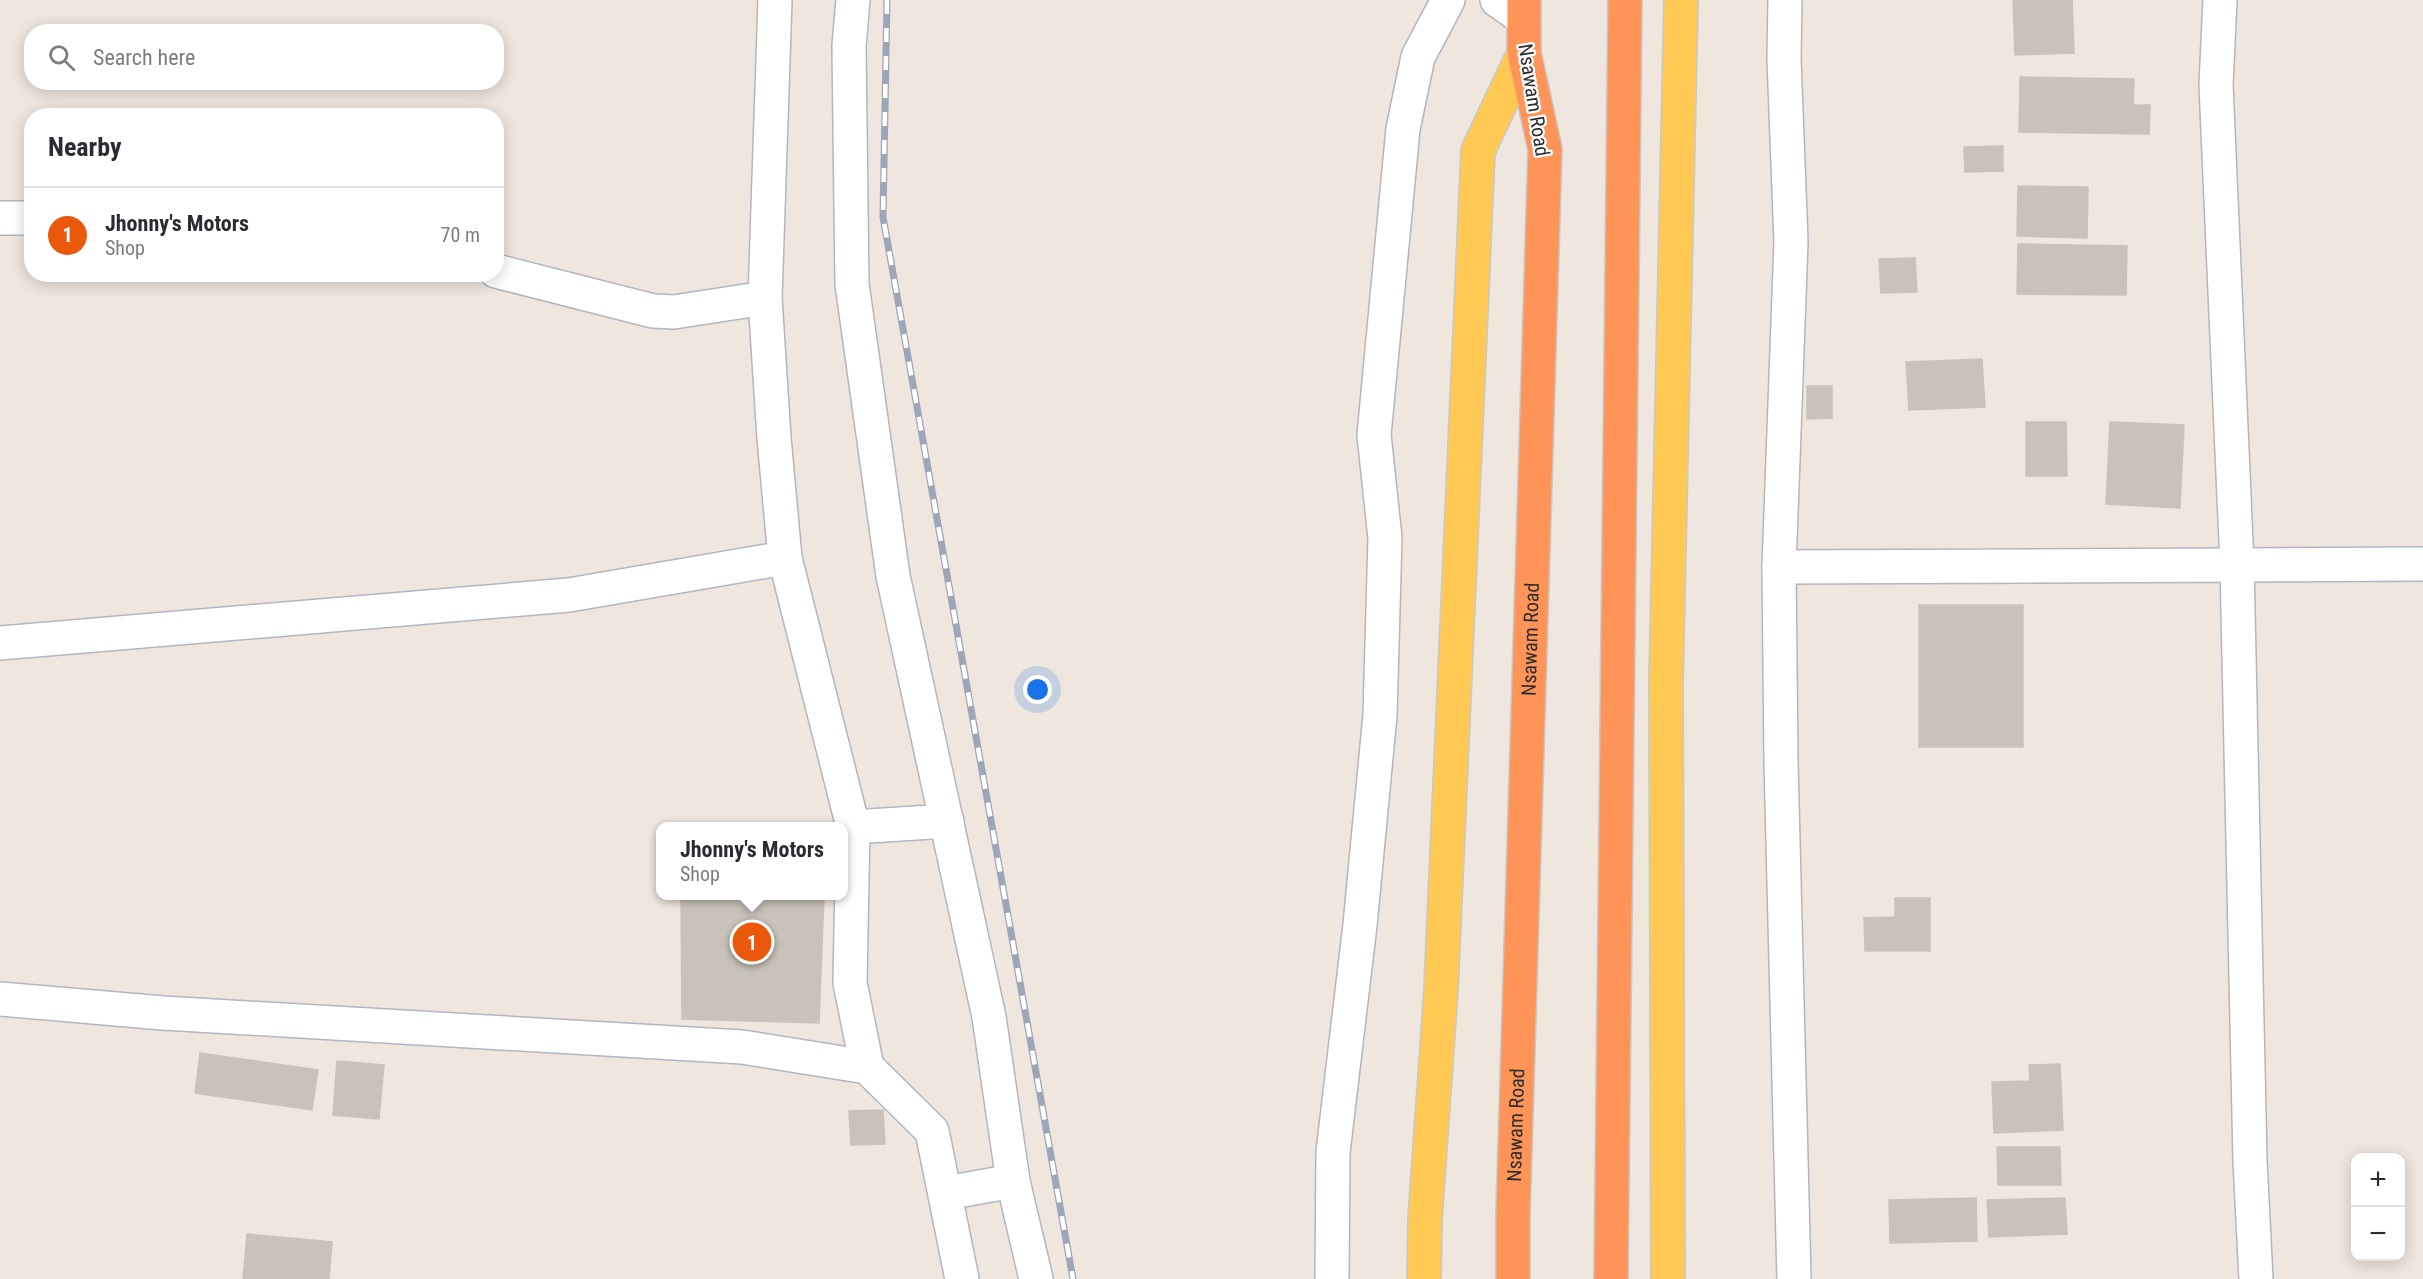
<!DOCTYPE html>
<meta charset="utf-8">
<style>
body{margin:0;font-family:"Roboto Condensed",sans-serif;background:#f7f7f7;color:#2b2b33}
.controls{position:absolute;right:18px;bottom:18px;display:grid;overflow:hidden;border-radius:12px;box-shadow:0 3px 15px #0003}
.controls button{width:54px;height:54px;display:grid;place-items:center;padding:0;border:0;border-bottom:2px solid #e1e1e2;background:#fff;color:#2b2b33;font:30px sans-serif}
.you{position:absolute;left:1038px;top:690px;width:21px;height:21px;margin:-15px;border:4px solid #fff;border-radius:50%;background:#1a73e8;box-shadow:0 0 0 9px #1a73e833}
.badge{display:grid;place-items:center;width:39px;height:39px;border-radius:50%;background:#ea580c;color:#fff;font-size:20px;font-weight:700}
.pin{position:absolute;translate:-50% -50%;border:3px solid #fff;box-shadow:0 2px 6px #0006}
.popup{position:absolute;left:656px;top:822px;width:192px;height:78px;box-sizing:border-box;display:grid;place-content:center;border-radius:12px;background:#fff;filter:drop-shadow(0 2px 4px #0005);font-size:20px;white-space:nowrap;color:#7c7c81}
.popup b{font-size:22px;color:#2b2b33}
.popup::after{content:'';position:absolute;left:50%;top:100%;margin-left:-12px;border:12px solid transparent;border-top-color:#fff}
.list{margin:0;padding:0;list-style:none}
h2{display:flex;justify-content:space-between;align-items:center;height:78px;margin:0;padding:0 24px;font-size:26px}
h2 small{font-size:20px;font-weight:400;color:#7c7c81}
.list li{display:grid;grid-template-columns:39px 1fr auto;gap:18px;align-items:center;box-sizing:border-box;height:96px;padding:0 24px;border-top:2px solid #e1e1e2}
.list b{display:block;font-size:22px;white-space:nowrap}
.list p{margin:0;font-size:20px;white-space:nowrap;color:#7c7c81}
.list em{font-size:20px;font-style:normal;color:#7c7c81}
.icon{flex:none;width:33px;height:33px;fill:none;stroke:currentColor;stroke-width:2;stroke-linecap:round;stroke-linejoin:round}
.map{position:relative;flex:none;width:2423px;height:1279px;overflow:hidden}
.search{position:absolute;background:#fff;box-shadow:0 3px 15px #0003;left:24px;top:24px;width:480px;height:66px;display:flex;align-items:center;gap:15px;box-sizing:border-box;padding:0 21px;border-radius:24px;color:#7c7c81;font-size:22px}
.panel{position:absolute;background:#fff;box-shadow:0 3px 15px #0003;left:24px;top:108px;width:480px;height:174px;border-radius:24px}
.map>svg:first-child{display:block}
</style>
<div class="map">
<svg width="2423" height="1279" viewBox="0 0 2423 1279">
<rect width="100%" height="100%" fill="#efe6de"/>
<!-- building -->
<g fill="#c8c2b9" stroke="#cbc2b7" stroke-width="1.5">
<path d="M 2013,0 L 2072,0 L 2074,53 L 2015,55 Z"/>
<path d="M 2020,77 L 2134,79 L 2133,105 L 2150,105 L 2149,134 L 2019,132 Z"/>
<path d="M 2003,146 L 2003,171 L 1965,172 L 1964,147 Z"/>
<path d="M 2018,186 L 2088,187 L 2087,238 L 2017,236 Z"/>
<path d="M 2018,244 L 2127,246 L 2126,295 L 2017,294 Z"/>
<path d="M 1915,258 L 1917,292 L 1881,293 L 1879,259 Z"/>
<path d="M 1982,359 L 1985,407 L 1909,410 L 1906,362 Z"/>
<path d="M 1807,386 L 1832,386 L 1832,418 L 1807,419 Z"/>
<path d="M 2026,422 L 2066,422 L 2067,476 L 2026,476 Z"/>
<path d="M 2110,422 L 2184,425 L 2180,508 L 2106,504 Z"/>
<rect x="1919" y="605" width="104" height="142"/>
<path d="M 681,896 L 824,896 L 819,1023 L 682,1019 Z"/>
<path d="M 1895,898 L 1930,898 L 1930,951 L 1865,951 L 1864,918 L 1895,917 Z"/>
<path d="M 200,1053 L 318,1070 L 312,1110 L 195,1093 Z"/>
<path d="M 337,1061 L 384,1065 L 379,1119 L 333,1115 Z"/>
<path d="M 2060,1064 L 2063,1130 L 1994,1133 L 1992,1082 L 2030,1081 L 2029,1065 Z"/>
<path d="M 883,1110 L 885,1144 L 851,1145 L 849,1111 Z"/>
<path d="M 1997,1147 L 2060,1147 L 2061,1185 L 1998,1185 Z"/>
<path d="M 1976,1198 L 1977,1241 L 1890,1243 L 1889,1200 Z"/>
<path d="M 2065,1198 L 2067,1234 L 1989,1237 L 1987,1200 Z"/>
<path d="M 247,1234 L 332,1242 L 329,1279 L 243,1279 Z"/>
</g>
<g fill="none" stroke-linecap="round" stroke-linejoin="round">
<defs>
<g id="minor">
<path d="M 775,0 L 765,298 L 774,438 L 785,558 L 853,827 L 850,983 L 867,1067 L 932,1131 L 962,1279"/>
<path d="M 853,0 L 849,46 L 852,284 L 893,576 L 989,1017 L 1013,1181 L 1036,1279"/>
<path d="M 1497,0 L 1524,19"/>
<path d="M 1785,0 L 1784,59 L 1791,242 L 1779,567 L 1781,762 L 1794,1279"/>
<path d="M 2220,0 L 2216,85 L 2237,565 L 2423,564"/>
<path d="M 0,218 L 32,218"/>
<path d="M 496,271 L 653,311 L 674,312 L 765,298"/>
<path d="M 1779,567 L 2237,565 L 2250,1161 L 2256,1279"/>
<path d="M 0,643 L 569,595 L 785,558"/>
<path d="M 853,827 L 947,821"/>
<path d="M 0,999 L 163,1013 L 742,1047 L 867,1067"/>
<path d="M 946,1193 L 1013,1181"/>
<path d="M 1332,1279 L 1333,1152 L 1360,925 L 1380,715 L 1385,538 L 1374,435 L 1403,129 L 1418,57 L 1448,0"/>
</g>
<g id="major">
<path d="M 1424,1279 L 1425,1219 L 1441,990 L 1478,151 L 1524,53"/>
<path d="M 1668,1279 L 1666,682 L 1681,0"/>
</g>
<g id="highway">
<path id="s1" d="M 1513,1279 L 1513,1214 L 1545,149 L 1524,53 L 1524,0"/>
<path d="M 1611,1279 L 1625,0"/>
</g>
</defs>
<!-- minor casing -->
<use href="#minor" stroke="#b2b6c1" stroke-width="36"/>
<!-- major casing -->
<use href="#major" stroke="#c8c8c8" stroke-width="36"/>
<!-- highway casing -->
<use href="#highway" stroke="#c8c8c8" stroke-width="36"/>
<!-- minor -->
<use href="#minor" stroke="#fff" stroke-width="33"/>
<!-- major -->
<use href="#major" stroke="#ffc953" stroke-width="33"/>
<!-- highway -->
<use href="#highway" stroke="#ff9459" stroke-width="33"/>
<defs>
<path id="rail" d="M 887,0 L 883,217 L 1073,1279"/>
</defs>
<!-- rail casing -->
<use href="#rail" stroke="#9fa5b9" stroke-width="7"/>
<!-- rail -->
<use href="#rail" stroke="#fff" stroke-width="4.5" stroke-dasharray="14" stroke-linecap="butt"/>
</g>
<g text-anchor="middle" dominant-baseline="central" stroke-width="4.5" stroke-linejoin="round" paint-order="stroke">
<!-- street labels -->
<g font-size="20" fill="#2d2d2d" stroke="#fff">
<text transform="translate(1534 100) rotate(81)">Nsawam Road</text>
<text stroke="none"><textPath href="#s1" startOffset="640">Nsawam Road</textPath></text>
<text stroke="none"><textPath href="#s1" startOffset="154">Nsawam Road</textPath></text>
</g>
</g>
</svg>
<div class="controls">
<button>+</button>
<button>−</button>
</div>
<div class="you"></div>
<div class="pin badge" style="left:752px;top:942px">1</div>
<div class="popup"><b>Jhonny's Motors</b>Shop</div>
<div class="search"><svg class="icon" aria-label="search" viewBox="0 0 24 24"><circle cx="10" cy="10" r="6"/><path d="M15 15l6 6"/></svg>Search here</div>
<section class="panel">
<h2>Nearby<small></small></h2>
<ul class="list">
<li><span class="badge">1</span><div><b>Jhonny's Motors</b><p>Shop</p></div><em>70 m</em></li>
</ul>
</section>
</div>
